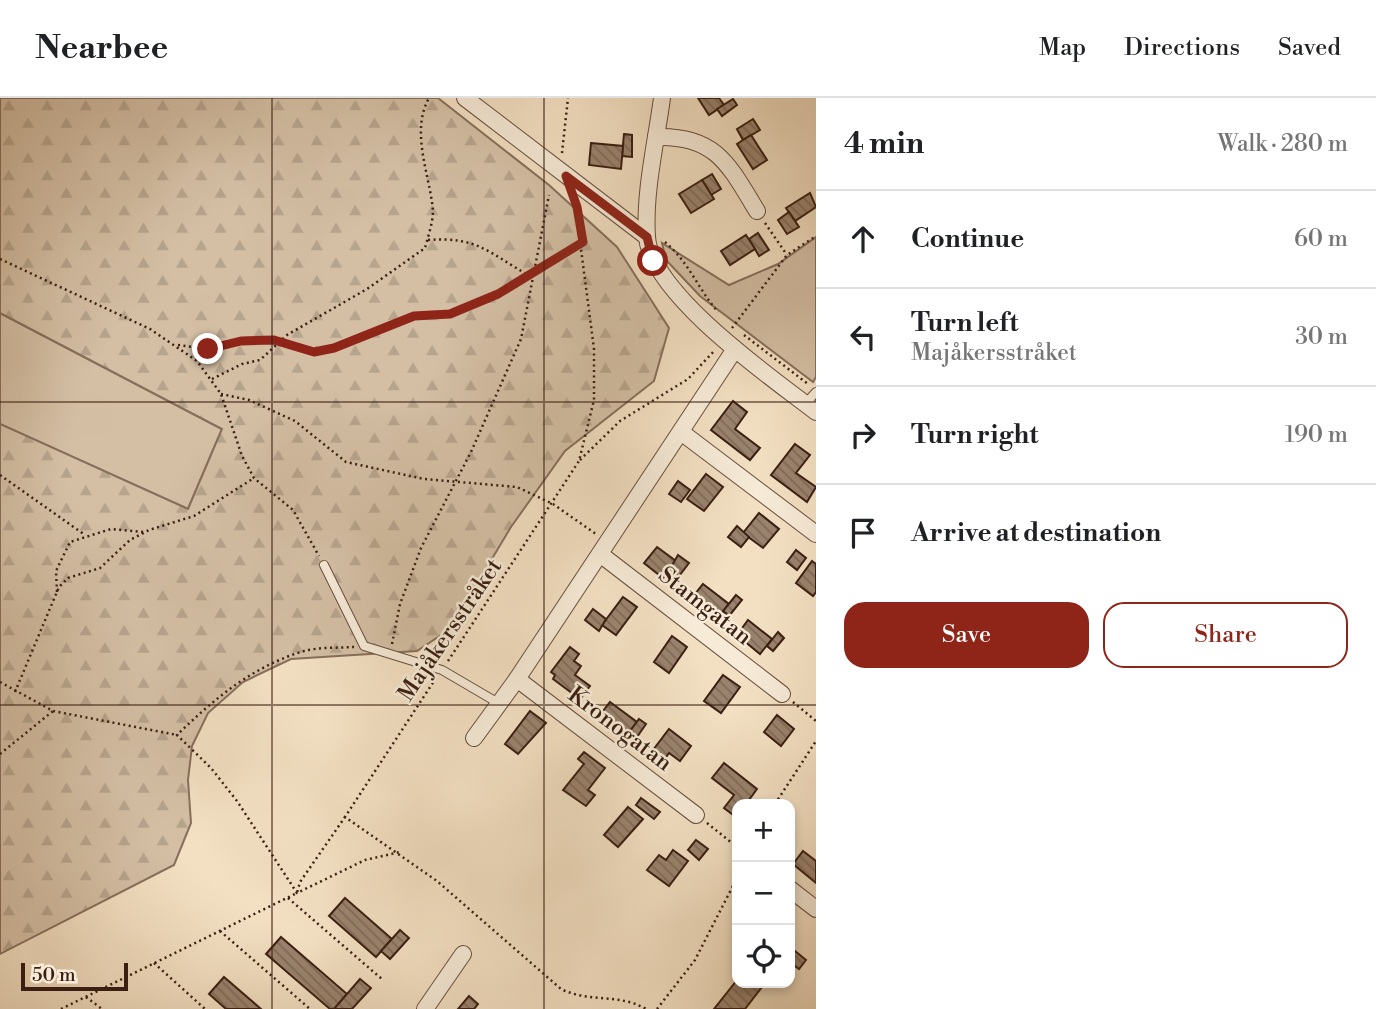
<!DOCTYPE html>
<meta charset="utf-8">
<style>
body{margin:0;font-family:"Libre Bodoni",serif;background:#f6f6f6;color:#202124}
.controls{position:absolute;right:21px;bottom:21px;display:grid;overflow:hidden;border-radius:14px;box-shadow:0 4px 10px #0003}
.controls button{width:63px;height:63px;display:grid;place-items:center;padding:0;border:0;border-bottom:2px solid #e0e0e0;background:#fff;color:#202124;font:35px sans-serif}
.scale{position:absolute;left:21px;bottom:18px;width:107px;box-sizing:border-box;padding-left:7px;border:4px solid #3a1f12;border-top:0;font-size:19px;line-height:24px;white-space:nowrap;color:#3a1f12;-webkit-text-stroke:5px #f7ebd8;paint-order:stroke}
.stop{position:absolute;width:21px;height:21px;margin:-16px;border:5px solid #8f2418;border-radius:50%;background:#fff}
.stop.end{background:#8f2418;border-color:#fff;box-shadow:0 2px 7px #0008}
.list{margin:0;padding:0;list-style:none}
h2{display:flex;justify-content:space-between;align-items:center;height:91px;margin:0;padding:0 28px;font-size:30px}
h2 small{font-size:23px;font-weight:400;color:#757577}
.list li{display:grid;grid-template-columns:46px 1fr auto;gap:21px;align-items:center;box-sizing:border-box;height:98px;padding:0 28px;border-top:2px solid #e0e0e0}
.list b{display:block;font-size:26px;white-space:nowrap}
.list p{margin:0;font-size:23px;white-space:nowrap;color:#757577}
.list em{font-size:23px;font-style:normal;color:#757577}
.actions{display:flex;gap:14px;padding:21px 28px}
.actions a{flex:1;padding:16px 0;border:2px solid #8f2418;border-radius:21px;text-align:center;font-size:24px;color:#8f2418}
.actions .main{background:#8f2418;color:#fff}
.icon{flex:none;width:38px;height:38px;fill:none;stroke:currentColor;stroke-width:2;stroke-linecap:round;stroke-linejoin:round}
.map{position:relative;flex:none;width:816px;height:911px;overflow:hidden}
header{display:flex;align-items:center;gap:42px;box-sizing:border-box;height:98px;padding:0 35px;background:#fff;border-bottom:2px solid #e0e0e0}
header strong{font-size:33px}
nav{display:flex;gap:38px;margin-inline-start:auto;font-size:24px}
main{display:flex}
aside{flex:1;background:#fff}
.map>svg:first-child{display:block}
</style>
<header>
<strong>Nearbee</strong>
<nav><a>Map</a><a>Directions</a><a>Saved</a></nav>
</header>
<main>
<div class="map">
<svg width="816" height="911" viewBox="0 0 816 911">
<defs>
<pattern id="forest-firs" width="22" height="20" patternUnits="userSpaceOnUse" patternTransform="scale(1.75)"><rect width="22" height="20" fill="#d4bfa5"/><path d="M5 1l3.5 6h-7zM16 11l3.5 6h-7z" fill="#b7a48d"/></pattern>
<pattern id="building-back-hatch" width="6" height="6" patternUnits="userSpaceOnUse" patternTransform="scale(1.75)"><rect width="6" height="6" fill="#9a836e"/><path d="M-1 5l2 2M0 0l6 6M5-1l2 2" fill="none" stroke="#7f6b59"/></pattern>
</defs>
<rect width="100%" height="100%" fill="#f3e0c3"/>
<filter id="stains"><feTurbulence type="fractalNoise" baseFrequency=".00286" numOctaves="4"/><feColorMatrix values="0 0 0 0 .2 0 0 0 0 .09 0 0 0 0 .02 0 0 0 .5 -.17"/></filter>
<radialGradient id="worn" r=".72"><stop offset=".6" stop-color="#630" stop-opacity="0"/><stop offset="1" stop-color="#630" stop-opacity=".3"/></radialGradient>
<!-- green -->
<g fill="#d4bfa5" stroke="#876f5c" stroke-width="2">
<path d="M 816,139 L 816,279 L 813,284 L 700,198 L 666,162 L 662,145 L 729,187 L 778,166 Z"/>
<path d="M 0,215 L 222,331 L 188,411 L 0,326 Z"/>
</g>
<!-- forest -->
<path fill="url(#forest-firs)" stroke="#876f5c" stroke-width="2" d="M 0,0 L 438,0 L 549,87 L 617,149 L 669,230 L 654,283 L 565,353 L 511,429 L 450,531 L 417,553 L 291,561 L 243,584 L 208,615 L 192,648 L 188,682 L 191,725 L 174,767 L 0,856 L 0,326 L 188,411 L 222,331 L 0,215 Z"/>
<!-- building -->
<g fill="url(#building-back-hatch)" stroke="#3a1f12" stroke-width="2">
<path d="M 698,0 L 719,0 L 724,7 L 709,17 Z"/>
<path d="M 733,1 L 737,7 L 722,18 L 717,11 Z"/>
<path d="M 753,21 L 760,32 L 743,42 L 737,31 Z"/>
<path d="M 624,36 L 632,37 L 632,59 L 622,58 Z"/>
<path d="M 751,37 L 767,62 L 753,71 L 737,46 Z"/>
<path d="M 591,45 L 623,48 L 621,71 L 589,67 Z"/>
<path d="M 712,76 L 721,91 L 711,97 L 702,82 Z"/>
<path d="M 702,82 L 714,101 L 691,115 L 679,96 Z"/>
<path d="M 810,95 L 816,109 L 795,123 L 786,110 Z"/>
<path d="M 789,114 L 799,129 L 787,136 L 778,122 Z"/>
<path d="M 758,135 L 769,152 L 759,158 L 749,141 Z"/>
<path d="M 746,137 L 755,151 L 730,167 L 721,153 Z"/>
<path d="M 733,303 L 747,314 L 735,331 L 760,350 L 750,362 L 711,332 Z"/>
<path d="M 795,346 L 810,357 L 796,375 L 816,389 L 807,404 L 771,377 Z"/>
<path d="M 706,376 L 723,389 L 704,413 L 687,401 Z"/>
<path d="M 678,383 L 690,392 L 681,404 L 669,396 Z"/>
<path d="M 759,415 L 779,431 L 763,450 L 743,435 Z"/>
<path d="M 737,428 L 749,439 L 741,449 L 728,439 Z"/>
<path d="M 657,449 L 676,463 L 663,480 L 644,465 Z"/>
<path d="M 796,452 L 806,460 L 797,472 L 787,464 Z"/>
<path d="M 678,457 L 689,465 L 679,478 L 670,471 Z"/>
<path d="M 812,463 L 816,466 L 816,494 L 813,498 L 796,485 Z"/>
<path d="M 703,486 L 729,506 L 717,521 L 691,501 Z"/>
<path d="M 736,497 L 742,502 L 729,518 L 723,513 Z"/>
<path d="M 623,499 L 637,509 L 616,537 L 602,527 Z"/>
<path d="M 593,511 L 606,521 L 599,533 L 585,522 Z"/>
<path d="M 748,522 L 772,541 L 760,556 L 737,537 Z"/>
<path d="M 778,534 L 784,540 L 773,553 L 767,548 Z"/>
<path d="M 672,538 L 687,549 L 669,575 L 654,564 Z"/>
<path d="M 570,549 L 579,556 L 574,563 L 581,568 L 575,577 L 590,588 L 580,601 L 553,581 L 555,577 L 551,574 Z"/>
<path d="M 723,577 L 740,589 L 721,615 L 704,603 Z"/>
<path d="M 610,604 L 637,624 L 627,637 L 600,617 Z"/>
<path d="M 530,613 L 546,625 L 518,656 L 505,646 Z"/>
<path d="M 777,617 L 794,631 L 781,648 L 764,634 Z"/>
<path d="M 639,621 L 646,626 L 637,639 L 630,633 Z"/>
<path d="M 669,631 L 691,648 L 680,663 L 669,655 L 662,665 L 650,656 Z"/>
<path d="M 584,654 L 605,670 L 588,692 L 595,697 L 586,708 L 563,692 L 584,666 L 578,661 Z"/>
<path d="M 724,665 L 757,691 L 746,706 L 737,706 L 736,719 L 724,710 L 734,697 L 712,680 Z"/>
<path d="M 641,700 L 660,714 L 654,721 L 636,707 Z"/>
<path d="M 628,709 L 643,721 L 618,749 L 604,737 Z"/>
<path d="M 696,742 L 708,751 L 699,762 L 688,752 Z"/>
<path d="M 673,752 L 688,763 L 669,788 L 647,772 L 659,757 L 666,762 Z"/>
<path d="M 803,753 L 816,763 L 816,785 L 793,766 Z"/>
<path d="M 345,800 L 392,841 L 376,859 L 329,818 Z"/>
<path d="M 400,832 L 409,840 L 390,861 L 381,853 Z"/>
<path d="M 281,839 L 347,896 L 334,911 L 330,911 L 266,856 Z"/>
<path d="M 790,849 L 806,862 L 799,871 L 790,864 Z"/>
<path d="M 224,879 L 261,911 L 226,911 L 209,896 Z"/>
<path d="M 360,881 L 371,890 L 352,911 L 334,911 Z"/>
<path d="M 737,882 L 737,885 L 765,885 L 745,911 L 714,911 Z"/>
<path d="M 469,898 L 478,906 L 474,911 L 458,911 Z"/>
</g>
<g fill="none" stroke-linecap="round" stroke-linejoin="round">
<defs>
<g id="lane">
<path d="M 805,306 L 816,294"/>
<path d="M 324,467 L 364,548 L 442,572 L 500,606"/>
</g>
<g id="street">
<path d="M 465,0 L 647,139"/>
<path d="M 662,0 C 656,45 644,94 647,139 C 651,196 772,280 816,314"/>
<path d="M 656,39 C 716,37 729,67 757,113"/>
<path d="M 681,334 L 816,436"/>
<path d="M 600,456 L 782,596"/>
<path d="M 517,581 L 696,717"/>
<path d="M 474,640 L 517,581 L 735,251"/>
<path d="M 790,791 L 816,811"/>
<path d="M 425,911 L 463,856"/>
</g>
</defs>
<!-- lane casing -->
<use href="#lane" stroke="#684f3e" stroke-width="10"/>
<!-- street casing -->
<use href="#street" stroke="#684f3e" stroke-width="18"/>
<!-- path -->
<g stroke="#3a1f12" stroke-width="2.5" stroke-dasharray="2 3.5" stroke-linecap="butt">
<path d="M 562,55 L 568,0"/>
<path d="M 765,125 L 787,157"/>
<path d="M 428,142 C 478,138 490,156 530,178"/>
<path d="M 665,144 C 689,164 698,191 718,214"/>
<path d="M 0,161 L 150,231 L 197,263 L 221,296 L 242,358 L 254,380 L 293,412 L 319,458"/>
<path d="M 732,230 L 787,157 L 816,138"/>
<path d="M 744,237 L 808,286"/>
<path d="M 178,247 L 207,251 L 241,243 L 274,242 L 314,254 L 334,250 L 414,218 L 450,216 L 498,196 L 583,144"/>
<path d="M 212,281 L 242,266 L 260,262 L 287,237 L 367,191 L 425,150 C 428,139 433,124 433,113 C 430,77 410,34 429,0"/>
<path d="M 221,296 L 249,302 L 295,323 L 346,364 L 424,381 L 517,389 L 553,406 L 596,436"/>
<path d="M 580,362 L 620,323 L 688,281 L 715,252"/>
<path d="M 0,377 L 85,437"/>
<path d="M 57,494 L 56,473 L 70,444 L 111,431 L 144,434"/>
<path d="M 392,546 L 400,506 L 421,450 L 471,354 L 521,241 L 549,97"/>
<path d="M 354,549 C 338,550 319,549 304,553 C 253,568 214,601 177,637 L 211,670 L 237,703 L 297,795 L 365,762 L 400,754"/>
<path d="M 448,563 L 579,363 L 594,302 L 594,251 L 575,105"/>
<path d="M 436,580 L 345,719 L 437,783 L 561,891 C 589,905 619,895 646,911"/>
<path d="M 0,584 L 53,613 L 177,637"/>
<path d="M 15,594 L 59,489 L 68,480 L 100,470 L 130,442 L 149,432 L 194,418 L 254,380"/>
<path d="M 793,604 L 816,623"/>
<path d="M 0,656 L 53,613"/>
<path d="M 775,706 L 816,643"/>
<path d="M 707,725 L 737,749"/>
<path d="M 288,800 L 383,882"/>
<path d="M 220,833 L 310,911"/>
<path d="M 154,865 L 205,911"/>
<path d="M 86,899 L 102,911"/>
<path d="M 61,911 L 297,795 L 300,784 L 345,719"/>
<path d="M 657,911 L 695,862 L 737,780"/>
</g>
<!-- lane -->
<use href="#lane" stroke="#f7ebd8" stroke-width="8"/>
<!-- street -->
<use href="#street" stroke="#f7ebd8" stroke-width="16"/>
</g>
<g fill="none" stroke-linecap="round" stroke-linejoin="round">
<!-- route -->
<path stroke="#8f2418" stroke-width="9" d="M 208,251 L 241,243 L 274,242 L 314,254 L 334,250 L 414,218 L 450,216 L 498,196 L 583,144 L 577,109 L 566,78 L 647,139 L 653,163"/>
</g>
<!-- grid -->
<path fill="none" stroke="#3a1f12" stroke-width="2" stroke-opacity="0.55" d="M 272,0 L 272,911M 544,0 L 544,911M 0,304 L 816,304M 0,607 L 816,607"/>
<g text-anchor="middle" dominant-baseline="central" stroke-width="5" stroke-linejoin="round" paint-order="stroke">
<!-- street labels -->
<g font-size="23" fill="#3a1f12" stroke="#f7ebd8">
<text transform="translate(705 508) rotate(38)">Stamgatan</text>
<text transform="translate(450 532) rotate(-56)">Majåkersstråket</text>
<text transform="translate(620 631) rotate(37)">Kronogatan</text>
</g>
</g>
<rect width="100%" height="100%" filter="url(#stains)"/>
<rect width="100%" height="100%" fill="url(#worn)"/>
</svg>
<div class="controls">
<button>+</button>
<button>−</button>
<button><svg class="icon" aria-label="locate" viewBox="0 0 24 24"><circle cx="12" cy="12" r="6"/><path d="M12 2v4M12 18v4M2 12h4M18 12h4"/></svg></button>
</div>
<div class="scale">50 m</div>
<div class="stop" style="left:653px;top:163px"></div>
<div class="stop end" style="left:208px;top:251px"></div>
</div>
<aside>
<h2>4 min<small>Walk · 280 m</small></h2>
<ul class="list">
<li><svg class="icon" aria-label="ahead" viewBox="0 0 24 24"><path d="M12 20V5M6 11l6-6 6 6"/></svg><div><b>Continue</b></div><em>60 m</em></li>
<li><svg class="icon" aria-label="left" viewBox="0 0 24 24"><path d="M17 20v-9H6M10 6l-5 5 5 5"/></svg><div><b>Turn left</b><p>Majåkersstråket</p></div><em>30 m</em></li>
<li><svg class="icon" aria-label="right" viewBox="0 0 24 24"><path d="M7 20v-9h11M14 6l5 5-5 5"/></svg><div><b>Turn right</b></div><em>190 m</em></li>
<li><svg class="icon" aria-label="arrive" viewBox="0 0 24 24"><path d="M6 21V4h12l-3 4 3 4H6"/></svg><div><b>Arrive at destination</b></div></li>
</ul>
<div class="actions"><a class="main">Save</a><a>Share</a></div>
</aside>
</main>
